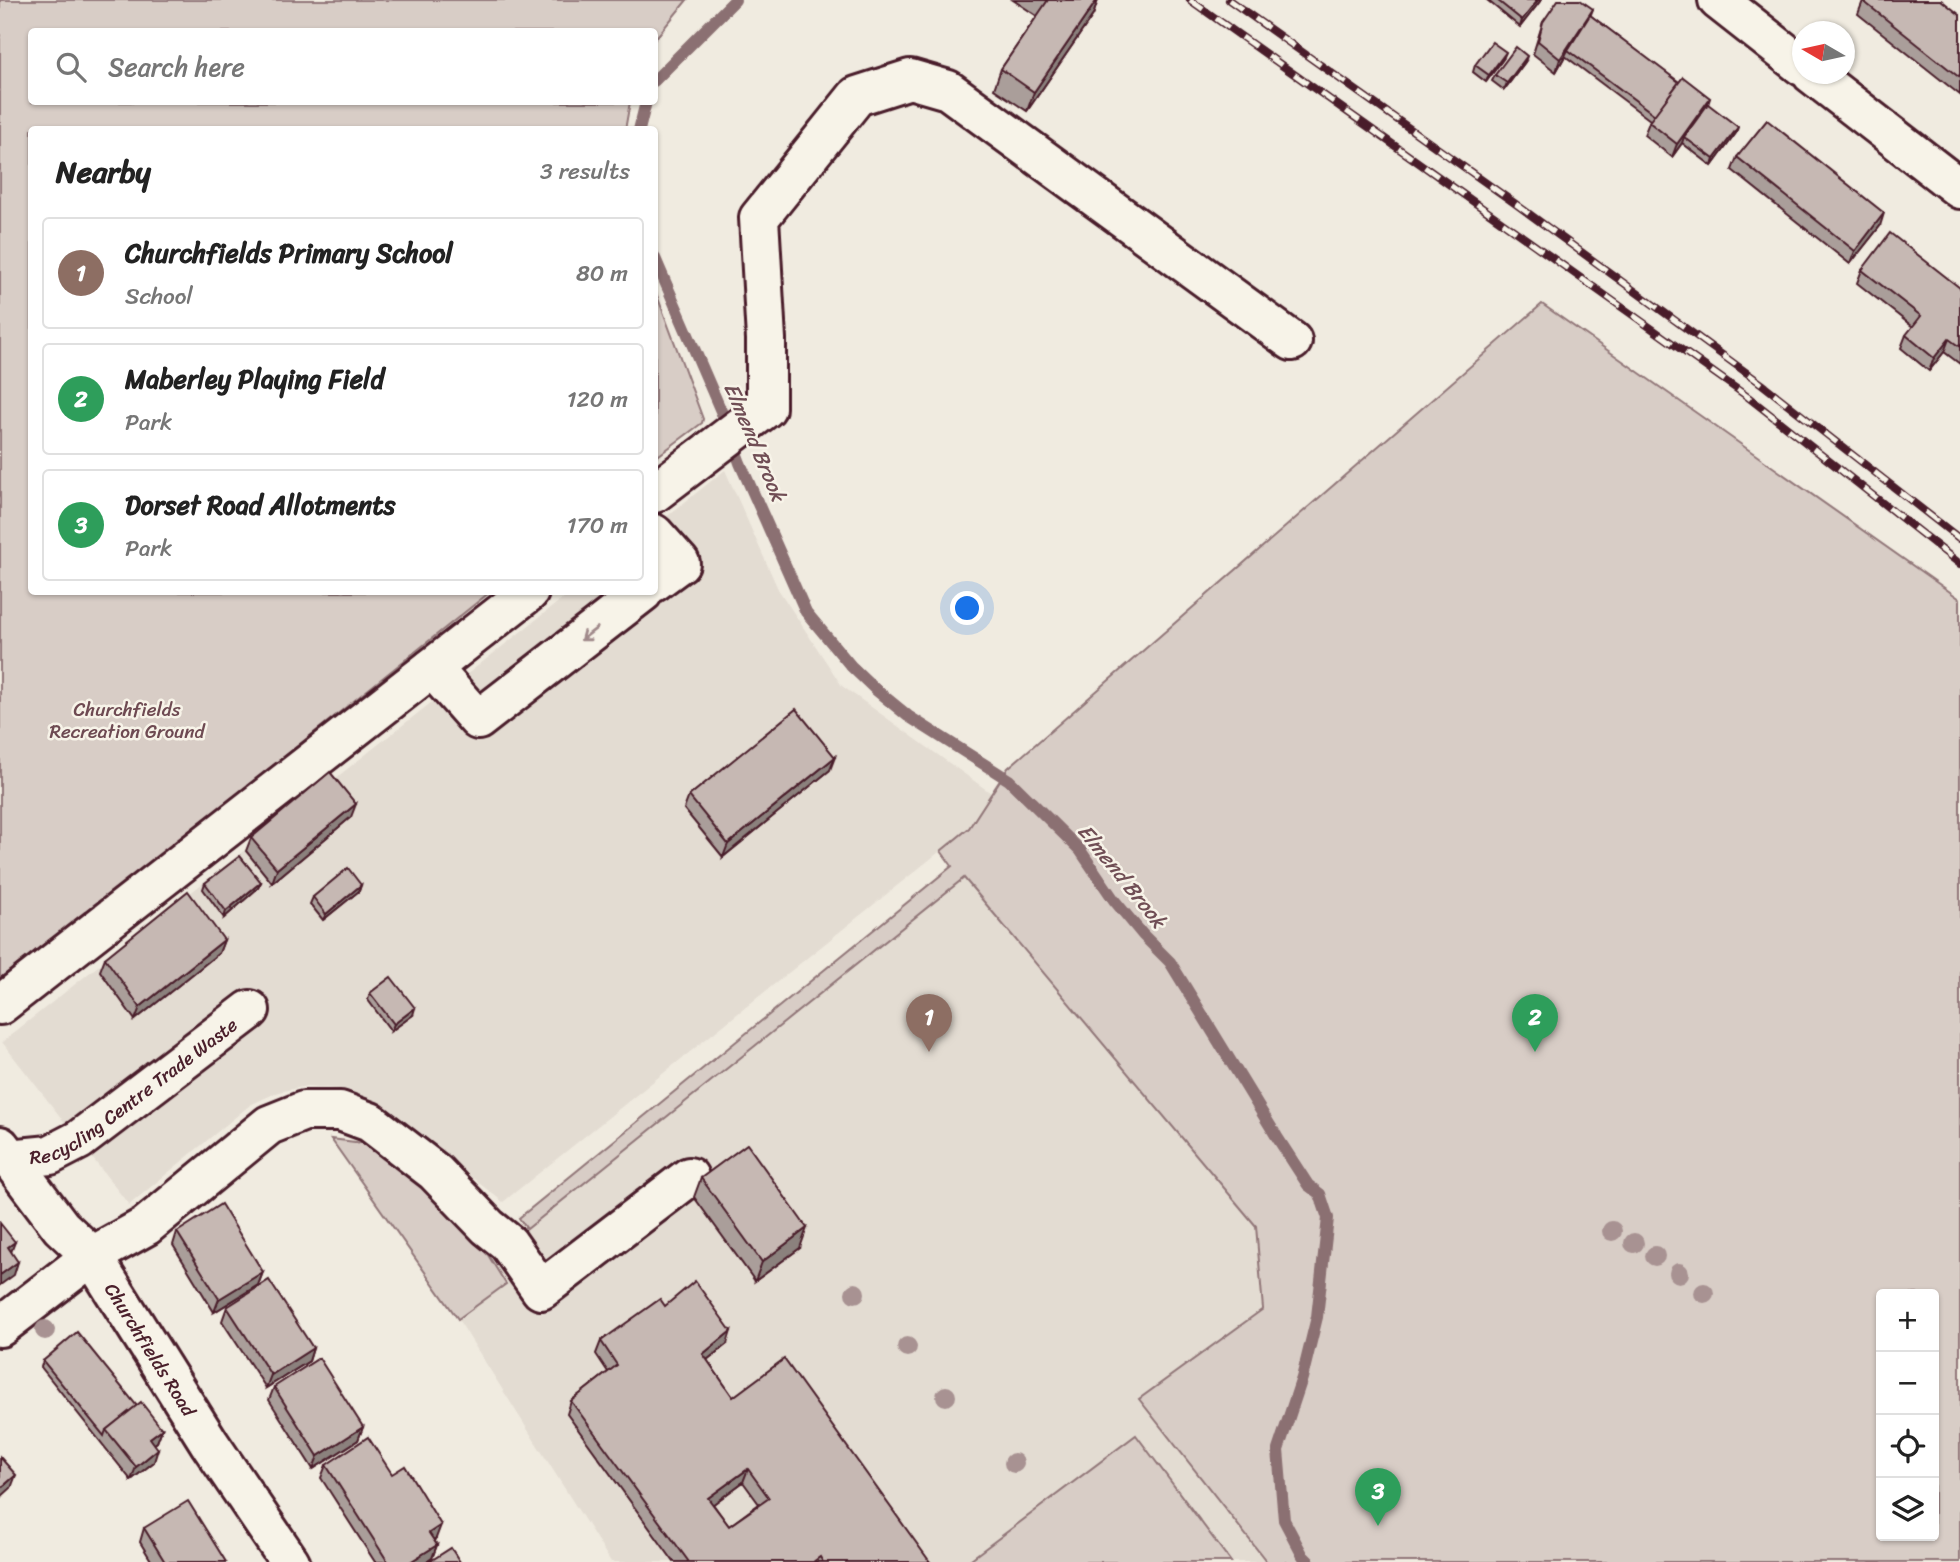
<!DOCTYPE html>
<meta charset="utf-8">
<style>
body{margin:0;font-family:Sriracha,sans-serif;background:#f2f2f2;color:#222}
.controls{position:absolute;right:21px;bottom:21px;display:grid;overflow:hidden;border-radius:7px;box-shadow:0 2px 5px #0004}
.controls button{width:63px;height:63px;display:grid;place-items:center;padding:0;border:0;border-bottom:2px solid #e0e0e0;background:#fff;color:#222;font:35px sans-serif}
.compass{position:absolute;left:1792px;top:21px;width:63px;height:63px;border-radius:50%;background:#fff;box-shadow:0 2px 5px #0004;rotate:279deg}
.you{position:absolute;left:968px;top:609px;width:24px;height:24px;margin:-18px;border:5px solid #fff;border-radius:50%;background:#1a73e8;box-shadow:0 0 0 10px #1a73e833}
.badge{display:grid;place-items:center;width:46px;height:46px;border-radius:50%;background:#2563eb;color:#fff;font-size:23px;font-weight:700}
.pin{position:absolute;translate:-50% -58px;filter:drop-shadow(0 2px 4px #0008)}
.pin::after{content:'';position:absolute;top:37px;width:24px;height:21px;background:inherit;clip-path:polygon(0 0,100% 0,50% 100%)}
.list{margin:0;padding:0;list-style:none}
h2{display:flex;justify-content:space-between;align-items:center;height:91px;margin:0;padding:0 28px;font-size:30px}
h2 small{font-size:23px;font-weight:400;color:#767676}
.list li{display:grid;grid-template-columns:46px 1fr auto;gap:21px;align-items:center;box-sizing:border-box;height:112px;margin:0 14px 14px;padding:0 14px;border:2px solid #e0e0e0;border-radius:7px}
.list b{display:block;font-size:26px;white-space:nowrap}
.list p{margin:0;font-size:23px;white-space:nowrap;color:#767676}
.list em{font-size:23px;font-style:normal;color:#767676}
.icon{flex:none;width:38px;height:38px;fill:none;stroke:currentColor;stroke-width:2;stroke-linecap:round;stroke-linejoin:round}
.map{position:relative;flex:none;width:1960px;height:1562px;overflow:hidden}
.search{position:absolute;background:#fff;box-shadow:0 2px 5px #0004;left:28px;top:28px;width:630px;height:77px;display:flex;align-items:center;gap:18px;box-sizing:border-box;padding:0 24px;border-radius:7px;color:#767676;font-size:26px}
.panel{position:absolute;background:#fff;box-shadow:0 2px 5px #0004;left:28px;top:126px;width:630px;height:469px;border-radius:7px}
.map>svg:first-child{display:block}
</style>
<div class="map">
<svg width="1960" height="1562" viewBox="0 0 1960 1562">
<rect width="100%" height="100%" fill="#f0ebe0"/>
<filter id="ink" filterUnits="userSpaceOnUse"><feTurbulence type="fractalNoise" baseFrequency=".0143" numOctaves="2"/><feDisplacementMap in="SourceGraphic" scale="14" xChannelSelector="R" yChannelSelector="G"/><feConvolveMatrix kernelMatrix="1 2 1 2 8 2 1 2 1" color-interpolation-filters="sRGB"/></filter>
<g filter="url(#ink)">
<!-- built -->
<g fill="#e3dcd2">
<path d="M 725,470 L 778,589 L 842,686 L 991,793 L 969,828 L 503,1202 L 379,1104 L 349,1090 L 307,1086 L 278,1092 L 250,1105 L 129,1205 L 2,1042 L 571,592 L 654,592 L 655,526 Z"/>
<path d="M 964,878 L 1256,1227 L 1263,1308 L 1139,1399 L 1267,1562 L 611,1562 L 458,1319 L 505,1284 L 488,1255 L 527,1229 Z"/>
</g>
<!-- green -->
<g fill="#d8cdc6" stroke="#917678" stroke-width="2" fill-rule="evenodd">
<path d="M 0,0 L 687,0 L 655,39 L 654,32 L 32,32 L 32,102 L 630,102 L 625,130 L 32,130 L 32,592 L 490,592 L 0,984 Z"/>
<path d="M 655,290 L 703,419 L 702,423 L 655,458 Z"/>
<path d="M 1542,304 L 1960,599 L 1960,1562 L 1267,1562 L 1139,1399 L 1263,1309 L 1256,1226 L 964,878 L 527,1229 L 519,1218 L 952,866 L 941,851 L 969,828 L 1008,768 ZM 1934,1294 L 1934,1536 L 1881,1536 L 1881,1294 Z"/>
<path d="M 331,1139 L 363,1143 L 420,1184 L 488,1255 L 506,1284 L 458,1319 Z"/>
<path d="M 1136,1435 L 1231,1562 L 967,1562 Z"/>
</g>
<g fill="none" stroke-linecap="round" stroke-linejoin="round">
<!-- stream -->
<g stroke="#8b6f72" stroke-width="12">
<path d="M 654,81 L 735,0"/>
<path d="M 639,130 L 646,102"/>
<path d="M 654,256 L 721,411 L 740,463 L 806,612 L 851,666 L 875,689 L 908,716 L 1009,780 L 1080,850 L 1114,900 L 1143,935 L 1170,962 L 1277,1137 L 1308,1185 L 1320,1194 L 1328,1218 L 1317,1317 L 1302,1378 L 1278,1450 L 1284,1520 L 1303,1556 L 1309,1562"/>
</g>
<defs>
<g id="minor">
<path d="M 1718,0 L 1802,66"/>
<path d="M 1812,74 L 1960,189"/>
<path d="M 654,493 L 766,408 L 766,339 L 759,218 L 857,96 L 910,79 L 948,90 L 1292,341"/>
<path d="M 654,534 L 680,563 L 654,582"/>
<path d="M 432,668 L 478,720 L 643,592"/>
<path d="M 0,1005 L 529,592"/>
<path id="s1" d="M 0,1146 L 61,1227 L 92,1256 L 210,1444 L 290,1562"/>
<path id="s2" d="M 9,1159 L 50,1155 L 79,1140 L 250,1010"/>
<path d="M 0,1327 L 92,1256 L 146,1226 L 269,1125 L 304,1111 L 340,1111 L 370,1122 L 435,1172 L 488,1227 L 508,1243 L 541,1290 L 689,1177"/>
</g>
</defs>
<!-- minor casing -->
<use href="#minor" stroke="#4a1f2b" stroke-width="44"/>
<!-- minor -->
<use href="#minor" stroke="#f7f3e8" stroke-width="38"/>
<defs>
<g id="rail">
<path d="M 1190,0 L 1748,397 L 1960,564"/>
<path d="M 1229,0 L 1513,202 L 1762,384 L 1960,539"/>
</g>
</defs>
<!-- rail casing -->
<use href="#rail" stroke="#4a1f2b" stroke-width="8"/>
<!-- rail -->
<use href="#rail" stroke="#f7f3e8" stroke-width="5" stroke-dasharray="16" stroke-linecap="butt"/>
</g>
<!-- trees -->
<g fill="#a89292">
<circle cx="1612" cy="1231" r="10"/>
<circle cx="1634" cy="1243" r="10"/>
<circle cx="1655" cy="1256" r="10"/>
<circle cx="1679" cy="1273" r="10"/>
<circle cx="855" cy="1293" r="10"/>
<circle cx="1704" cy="1293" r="10"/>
<circle cx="45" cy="1330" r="10"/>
<circle cx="907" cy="1347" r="10"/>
<circle cx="946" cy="1396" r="10"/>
<circle cx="1014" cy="1463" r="10"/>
</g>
<!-- wall -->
<g fill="#aa9e9a" stroke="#4a1f2b" stroke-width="2" fill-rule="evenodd">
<path d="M 1013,0 L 1098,0 L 1093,15 L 1027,111 L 994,89 L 1001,69 L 1037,16 Z"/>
<path d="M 1487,0 L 1541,0 L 1520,27 Z"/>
<path d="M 1863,1 L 1960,15 L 1960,95 L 1858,14 Z"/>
<path d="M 1590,15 L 1708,105 L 1736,133 L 1712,166 L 1682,143 L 1672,157 L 1644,135 L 1650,120 L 1565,56 L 1556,72 L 1533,54 L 1543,22 Z"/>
<path d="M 1503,59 L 1486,82 L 1473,72 L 1475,65 Z"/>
<path d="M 1525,62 L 1504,90 L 1492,81 L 1495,75 Z"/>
<path d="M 1737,157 L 1880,226 L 1850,264 L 1732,170 Z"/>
<path d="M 1862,270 L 1960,288 L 1960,364 L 1944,352 L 1929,371 L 1901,348 L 1906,335 L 1913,327 L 1857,283 Z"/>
<path d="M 830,770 L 723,857 L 684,809 L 689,796 Z"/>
<path d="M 351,817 L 272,883 L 246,851 L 251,838 Z"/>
<path d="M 261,882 L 258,888 L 224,918 L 203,889 L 205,883 Z"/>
<path d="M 361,885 L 359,891 L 323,920 L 310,904 L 313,897 Z"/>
<path d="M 224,940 L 219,953 L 135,1020 L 100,971 L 105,958 Z"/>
<path d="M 370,993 L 413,1015 L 391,1031 L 368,1000 Z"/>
<path d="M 701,1178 L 800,1248 L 755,1281 L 694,1197 Z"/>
<path d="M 177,1232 L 263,1272 L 258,1285 L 214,1312 L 173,1245 Z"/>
<path d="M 665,1306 L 727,1344 L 707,1360 L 733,1397 L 930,1562 L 674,1562 L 567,1414 L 571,1401 L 608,1372 L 596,1354 L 601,1341 ZM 743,1482 L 759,1504 L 729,1526 L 713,1504 Z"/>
<path d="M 227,1307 L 313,1348 L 309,1361 L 266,1388 L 222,1321 Z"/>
<path d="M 43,1361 L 137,1406 L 162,1429 L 157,1442 L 154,1444 L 154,1462 L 131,1480 L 41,1367 Z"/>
<path d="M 274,1387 L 363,1427 L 358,1440 L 313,1469 L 269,1400 Z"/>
<path d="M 326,1465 L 392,1474 L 436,1538 L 434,1540 L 437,1545 L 432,1558 L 426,1562 L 375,1562 L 321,1478 Z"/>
<path d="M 144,1528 L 226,1562 L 152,1562 L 140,1542 Z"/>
</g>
<!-- shaded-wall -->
<g fill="#8b817d" stroke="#4a1f2b" stroke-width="2">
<path d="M 1097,0 L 1098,0 L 1093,15 L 1027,111 L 1034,92 Z"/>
<path d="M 1538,0 L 1541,0 L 1520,27 L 1522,20 Z"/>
<path d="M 1593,9 L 1588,22 L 1568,50 L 1565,56 L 1556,72 L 1560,59 Z"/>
<path d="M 1506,52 L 1503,59 L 1486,82 L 1489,75 Z"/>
<path d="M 1527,56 L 1525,62 L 1504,90 L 1507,83 Z"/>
<path d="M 1710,98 L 1706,111 L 1684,137 L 1682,143 L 1672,157 L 1677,144 Z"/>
<path d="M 1738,127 L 1736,133 L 1712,166 L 1714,159 Z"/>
<path d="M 1884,213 L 1880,226 L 1850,264 L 1855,251 Z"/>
<path d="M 1949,339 L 1944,352 L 1929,371 L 1934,358 Z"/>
<path d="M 835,757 L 830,770 L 723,857 L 728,844 Z"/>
<path d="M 356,804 L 351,817 L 272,883 L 277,869 Z"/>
<path d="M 261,882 L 258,888 L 224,918 L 226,911 Z"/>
<path d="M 361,885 L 359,891 L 323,920 L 326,914 Z"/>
<path d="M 224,940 L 219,953 L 135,1020 L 140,1007 Z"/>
<path d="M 415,1008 L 413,1015 L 391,1031 L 394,1024 Z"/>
<path d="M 807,1228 L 800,1248 L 755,1281 L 762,1262 Z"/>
<path d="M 15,1242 L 10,1255 L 8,1247 Z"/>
<path d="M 18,1262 L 14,1275 L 0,1285 L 0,1275 Z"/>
<path d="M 263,1272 L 258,1285 L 214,1312 L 219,1299 Z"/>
<path d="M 731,1331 L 727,1344 L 698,1367 L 703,1354 Z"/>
<path d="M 313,1348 L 309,1361 L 266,1388 L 271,1375 Z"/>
<path d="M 363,1427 L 358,1440 L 313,1469 L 318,1456 Z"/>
<path d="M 162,1429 L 157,1442 L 145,1451 L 150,1438 Z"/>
<path d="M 158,1449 L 154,1462 L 131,1480 L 136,1467 Z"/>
<path d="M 748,1469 L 743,1482 L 704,1511 L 708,1498 Z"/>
<path d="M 16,1475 L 11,1488 L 0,1498 L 0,1489 Z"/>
<path d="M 441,1525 L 436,1538 L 424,1546 L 429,1533 Z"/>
<path d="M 437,1545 L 432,1558 L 426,1562 L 410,1562 Z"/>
</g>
<!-- building -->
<g fill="#c6b8b3" stroke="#4a1f2b" stroke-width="2" fill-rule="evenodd">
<path d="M 1048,0 L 1097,0 L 1034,92 L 1001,69 Z"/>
<path d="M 1497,0 L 1538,0 L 1522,20 Z"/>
<path d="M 1558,0 L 1580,0 L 1593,9 L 1560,59 L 1538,41 L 1543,22 Z"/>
<path d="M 1864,0 L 1941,0 L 1960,15 L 1960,78 L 1863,1 Z"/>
<path d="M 1590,15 L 1679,82 L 1655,115 L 1568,50 Z"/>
<path d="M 1492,42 L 1506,52 L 1489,75 L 1475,65 Z"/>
<path d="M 1516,47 L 1527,56 L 1507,83 L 1495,75 Z"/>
<path d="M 1683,77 L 1710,98 L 1677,144 L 1649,122 Z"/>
<path d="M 1708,104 L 1738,127 L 1714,159 L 1684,137 Z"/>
<path d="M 1767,120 L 1884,213 L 1855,251 L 1737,157 Z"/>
<path d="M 1890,233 L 1960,288 L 1960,347 L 1949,339 L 1934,358 L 1906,335 L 1921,316 L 1862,270 Z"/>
<path d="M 796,709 L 835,757 L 728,844 L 689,796 Z"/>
<path d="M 330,772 L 356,804 L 277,869 L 251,838 Z"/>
<path d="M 240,856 L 261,882 L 226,911 L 205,883 Z"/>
<path d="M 348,868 L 361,885 L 326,914 L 313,897 Z"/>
<path d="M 188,891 L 224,940 L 140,1007 L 105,958 Z"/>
<path d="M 391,977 L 415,1008 L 394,1024 L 370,993 Z"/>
<path d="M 747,1144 L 807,1228 L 762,1262 L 701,1178 Z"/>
<path d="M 221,1204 L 263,1272 L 219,1299 L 177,1232 Z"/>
<path d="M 0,1223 L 15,1242 L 8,1247 L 18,1262 L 0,1275 Z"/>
<path d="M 269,1280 L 313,1348 L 271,1375 L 227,1307 Z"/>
<path d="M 695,1281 L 731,1331 L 703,1354 L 733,1397 L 784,1359 L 930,1562 L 823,1562 L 820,1557 L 813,1562 L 689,1562 L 571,1401 L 617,1365 L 601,1341 L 660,1299 L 665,1306 ZM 748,1469 L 769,1498 L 729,1526 L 708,1498 Z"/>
<path d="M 77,1332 L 137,1406 L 106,1430 L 104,1436 L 43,1361 Z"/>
<path d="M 319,1358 L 363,1427 L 318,1456 L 274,1387 Z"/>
<path d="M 141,1402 L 162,1429 L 150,1438 L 158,1449 L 136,1467 L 106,1430 Z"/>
<path d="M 368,1437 L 392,1474 L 405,1466 L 441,1525 L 429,1533 L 437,1545 L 410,1562 L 388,1562 L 326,1465 Z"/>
<path d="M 0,1457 L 16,1475 L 0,1489 Z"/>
<path d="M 188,1501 L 226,1562 L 165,1562 L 144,1528 Z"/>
<path d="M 451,1548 L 460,1562 L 429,1562 Z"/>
</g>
<!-- one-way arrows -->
<defs><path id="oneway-shaft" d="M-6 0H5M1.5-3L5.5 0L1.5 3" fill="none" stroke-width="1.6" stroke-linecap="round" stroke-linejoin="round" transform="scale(1.75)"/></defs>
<use stroke="#a0898a" href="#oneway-shaft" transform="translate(589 634) rotate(142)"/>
</g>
<g text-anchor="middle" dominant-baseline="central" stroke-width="5" stroke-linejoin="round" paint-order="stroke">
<!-- park labels -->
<g font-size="19" fill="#6e4a52" stroke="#f7f3e8">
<text x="127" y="709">Churchfields<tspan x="127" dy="22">Recreation Ground</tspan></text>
</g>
<!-- street labels -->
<g font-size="19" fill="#4a1f2b" stroke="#f7f3e8">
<text stroke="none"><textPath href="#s2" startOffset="145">Recycling Centre Trade Waste</textPath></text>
<text stroke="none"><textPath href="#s1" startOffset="254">Churchfields Road</textPath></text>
</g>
<!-- water labels -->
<g font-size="21" font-style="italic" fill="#704e55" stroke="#f7f3e8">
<text transform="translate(755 442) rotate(67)">Elmend Brook</text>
<text transform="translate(1122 876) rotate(51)">Elmend Brook</text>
</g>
</g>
</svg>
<div class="controls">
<button>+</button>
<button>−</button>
<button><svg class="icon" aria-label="locate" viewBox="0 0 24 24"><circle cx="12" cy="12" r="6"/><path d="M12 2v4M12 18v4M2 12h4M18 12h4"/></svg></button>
<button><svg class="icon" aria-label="layers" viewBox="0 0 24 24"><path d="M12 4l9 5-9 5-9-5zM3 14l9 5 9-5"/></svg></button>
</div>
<svg class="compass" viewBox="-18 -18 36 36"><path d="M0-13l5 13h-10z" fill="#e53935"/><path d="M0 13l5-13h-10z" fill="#767676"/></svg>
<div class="you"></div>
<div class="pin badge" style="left:929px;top:1052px;background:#8d6e63">1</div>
<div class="pin badge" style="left:1535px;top:1052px;background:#2e9e5b">2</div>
<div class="pin badge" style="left:1378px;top:1526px;background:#2e9e5b">3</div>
<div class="search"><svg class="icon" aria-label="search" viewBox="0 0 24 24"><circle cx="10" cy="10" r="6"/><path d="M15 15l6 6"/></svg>Search here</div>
<section class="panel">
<h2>Nearby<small>3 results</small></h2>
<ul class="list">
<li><span class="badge" style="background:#8d6e63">1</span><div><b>Churchfields Primary School</b><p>School</p></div><em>80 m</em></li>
<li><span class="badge" style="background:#2e9e5b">2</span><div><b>Maberley Playing Field</b><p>Park</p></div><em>120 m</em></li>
<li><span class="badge" style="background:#2e9e5b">3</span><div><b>Dorset Road Allotments</b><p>Park</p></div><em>170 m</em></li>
</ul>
</section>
</div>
